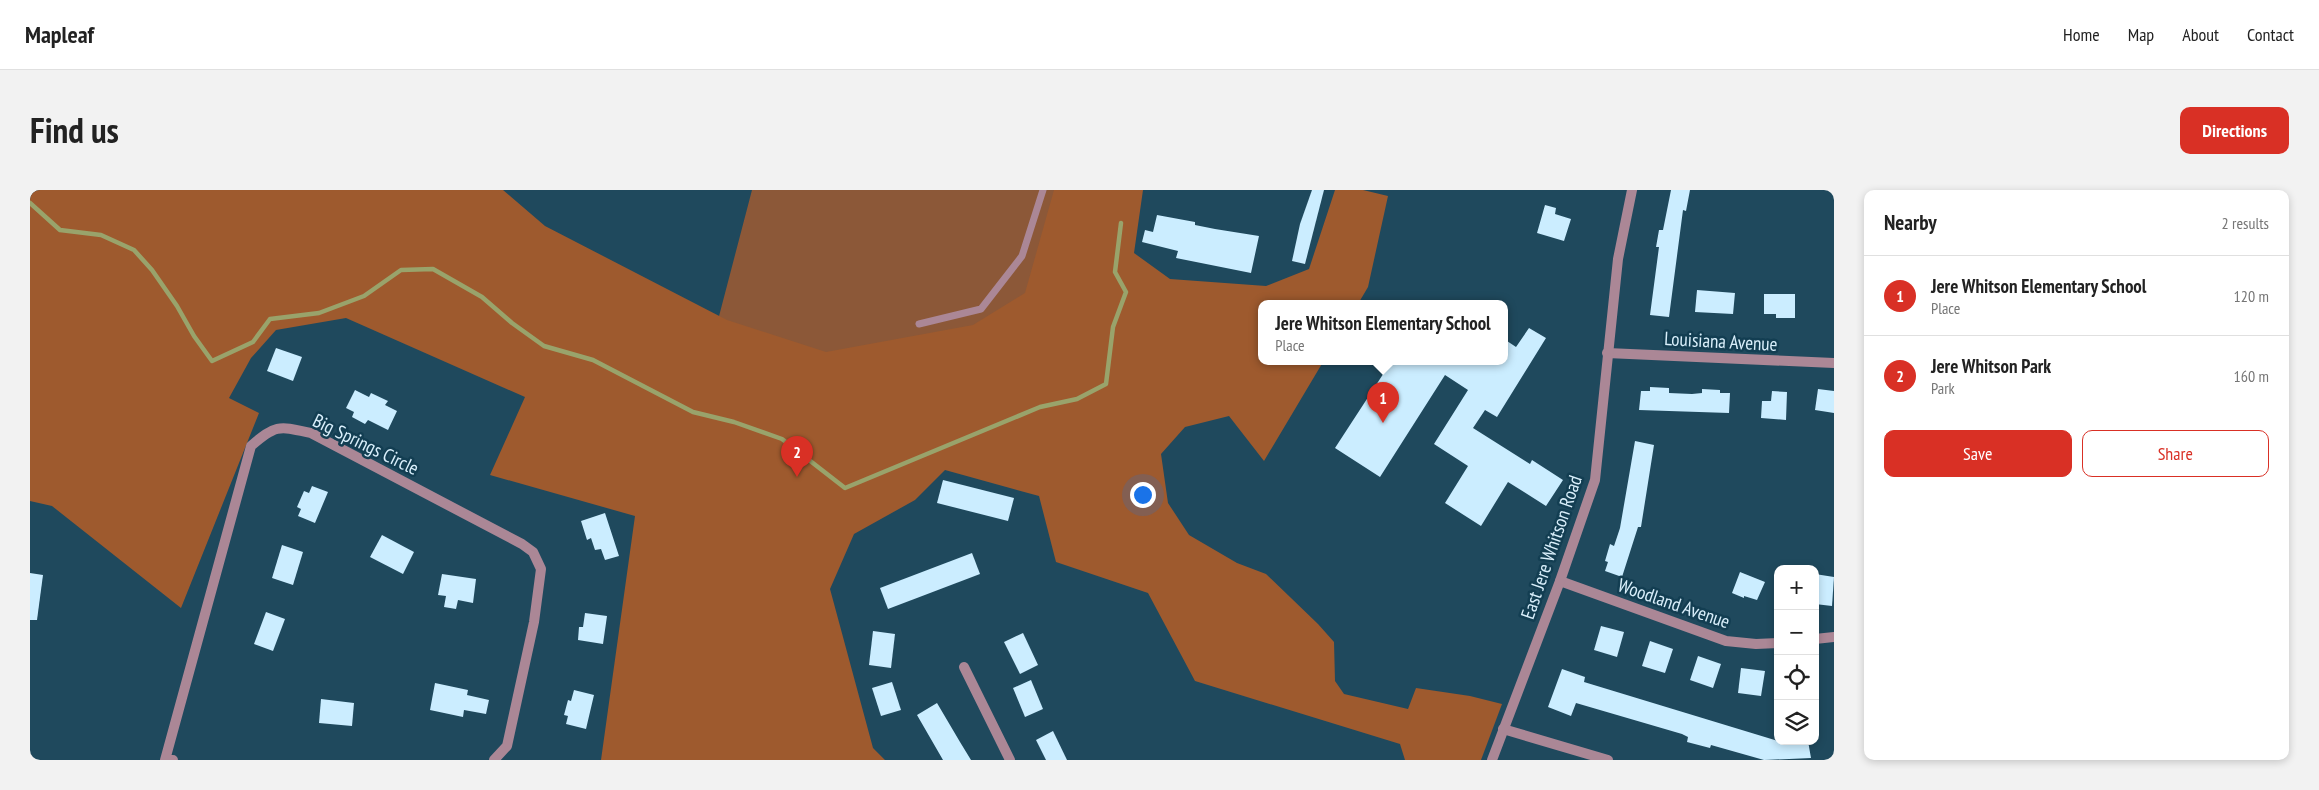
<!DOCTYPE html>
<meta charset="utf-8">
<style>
body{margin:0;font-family:"PT Sans Narrow",sans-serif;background:#f2f2f2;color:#222}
.controls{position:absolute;right:15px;bottom:15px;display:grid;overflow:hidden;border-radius:10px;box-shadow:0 2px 8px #0003}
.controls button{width:45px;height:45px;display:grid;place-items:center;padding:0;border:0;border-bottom:1px solid #e0e0e0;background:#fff;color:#222;font:25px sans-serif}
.you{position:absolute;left:1112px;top:304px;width:18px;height:18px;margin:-12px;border:4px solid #fff;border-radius:50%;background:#1a73e8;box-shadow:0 0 0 8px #1a73e833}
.badge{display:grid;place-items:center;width:32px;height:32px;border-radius:50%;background:#d93025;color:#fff;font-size:16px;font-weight:700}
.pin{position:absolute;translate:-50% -41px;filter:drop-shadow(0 1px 2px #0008)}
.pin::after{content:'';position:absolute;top:26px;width:18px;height:15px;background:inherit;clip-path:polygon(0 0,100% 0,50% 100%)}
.popup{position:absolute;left:1228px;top:110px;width:250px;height:65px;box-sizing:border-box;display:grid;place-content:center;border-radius:10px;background:#fff;filter:drop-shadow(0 1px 4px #0005);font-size:16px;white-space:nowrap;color:#767676}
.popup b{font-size:19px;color:#222}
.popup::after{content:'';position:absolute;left:50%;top:100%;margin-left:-10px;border:10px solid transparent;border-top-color:#fff}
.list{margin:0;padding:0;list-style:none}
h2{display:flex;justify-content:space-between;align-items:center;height:65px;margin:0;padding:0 20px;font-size:21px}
h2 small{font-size:16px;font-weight:400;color:#767676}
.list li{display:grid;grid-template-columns:32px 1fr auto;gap:15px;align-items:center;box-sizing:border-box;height:80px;padding:0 20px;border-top:1px solid #e0e0e0}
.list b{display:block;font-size:19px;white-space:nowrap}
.list p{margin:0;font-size:16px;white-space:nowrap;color:#767676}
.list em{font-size:16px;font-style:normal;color:#767676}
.actions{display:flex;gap:10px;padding:15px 20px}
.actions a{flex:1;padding:11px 0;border:1px solid #d93025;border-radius:10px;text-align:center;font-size:18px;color:#d93025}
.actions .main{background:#d93025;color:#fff}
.icon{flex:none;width:28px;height:28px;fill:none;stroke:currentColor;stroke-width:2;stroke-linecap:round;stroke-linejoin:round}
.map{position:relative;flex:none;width:1804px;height:570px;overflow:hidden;border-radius:10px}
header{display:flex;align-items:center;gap:30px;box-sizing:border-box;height:70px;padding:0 25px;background:#fff;border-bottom:1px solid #e0e0e0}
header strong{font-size:24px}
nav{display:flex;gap:28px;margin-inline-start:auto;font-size:18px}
.intro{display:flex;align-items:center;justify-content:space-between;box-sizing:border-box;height:120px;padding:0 30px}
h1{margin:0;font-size:35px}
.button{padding:12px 22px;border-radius:10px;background:#d93025;color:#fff;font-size:18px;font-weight:700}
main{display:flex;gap:30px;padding:0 30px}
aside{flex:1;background:#fff;border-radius:10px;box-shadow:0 2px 8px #0003}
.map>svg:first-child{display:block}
</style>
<header>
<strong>Mapleaf</strong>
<nav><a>Home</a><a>Map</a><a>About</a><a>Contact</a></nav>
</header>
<div class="intro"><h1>Find us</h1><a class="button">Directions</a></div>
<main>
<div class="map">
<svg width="1804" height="570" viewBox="0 0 1804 570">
<rect width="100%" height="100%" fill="#1f495d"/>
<!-- green -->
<path fill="#8c5838" d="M 722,0 L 1113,0 L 916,273 L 811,323 L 573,570 Z"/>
<!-- forest -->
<path fill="#9e5a2e" d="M 0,0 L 473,0 L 515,36 L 697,130 L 796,162 L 943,135 L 995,103 L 1024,0 L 1113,0 L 1104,63 L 1140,89 L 1236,96 L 1279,79 L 1305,0 L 1333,0 L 1358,6 L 1338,97 L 1328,114 L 1232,114 L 1232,172 L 1293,172 L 1234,271 L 1199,226 L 1155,237 L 1131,264 L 1138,313 L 1159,345 L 1207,373 L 1236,384 L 1288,434 L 1304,452 L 1305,491 L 1314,504 L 1378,519 L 1386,498 L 1440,506 L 1472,514 L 1451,570 L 1375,570 L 1370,554 L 1165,491 L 1118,403 L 1026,372 L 1009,306 L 915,280 L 885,310 L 824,344 L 800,399 L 843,558 L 855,570 L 571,570 L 605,326 L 460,285 L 495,207 L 316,128 L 246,140 L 221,168 L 199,208 L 229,223 L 151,418 L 22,316 L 0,311 Z"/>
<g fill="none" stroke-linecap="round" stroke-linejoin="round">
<!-- stream -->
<path stroke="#99a36b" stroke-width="4.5" d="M 0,13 L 30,40 L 71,45 L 104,60 L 122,80 L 147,116 L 164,146 L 182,171 L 223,152 L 240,129 L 289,123 L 334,106 L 371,80 L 403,79 L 452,107 L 482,133 L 514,156 L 563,170 L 663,222 L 704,232 L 752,249 L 815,298 L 1010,217 L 1047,209 L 1076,194 L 1083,137 L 1096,102 L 1085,82 L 1091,33"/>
</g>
<!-- building -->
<g fill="#cbedff">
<path d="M 1282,0 L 1294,0 L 1275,74 L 1262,71 L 1270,34 Z"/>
<path d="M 1641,0 L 1660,0 L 1656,21 L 1653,20 L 1639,127 L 1620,125 L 1629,57 L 1626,57 L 1629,40 L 1633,40 Z"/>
<path d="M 1515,15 L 1526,18 L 1525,24 L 1541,29 L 1534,51 L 1507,43 Z"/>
<path d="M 1127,25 L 1165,32 L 1165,35 L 1185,39 L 1229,46 L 1221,83 L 1146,68 L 1148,61 L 1112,52 L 1115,40 L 1123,42 Z"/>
<path d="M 1667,100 L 1705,103 L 1703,124 L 1665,122 Z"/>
<path d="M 1734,104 L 1765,104 L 1765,128 L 1746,128 L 1746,124 L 1734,124 Z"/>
<path d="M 1499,138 L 1516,148 L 1467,227 L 1455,220 L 1443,238 L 1500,274 L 1502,270 L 1533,290 L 1516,316 L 1478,292 L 1451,336 L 1415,313 L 1438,276 L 1404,254 L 1438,200 L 1415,185 L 1350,287 L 1305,258 L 1361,172 L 1474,172 L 1474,149 L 1486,157 Z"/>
<path d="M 246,158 L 272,167 L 263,191 L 237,181 Z"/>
<path d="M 1620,197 L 1639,198 L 1639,203 L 1662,204 L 1672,203 L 1672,199 L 1690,200 L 1690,203 L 1700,203 L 1699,223 L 1609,220 L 1611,201 L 1620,201 Z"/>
<path d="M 1788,199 L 1804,201 L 1804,223 L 1785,220 Z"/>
<path d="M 325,200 L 339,207 L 341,203 L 358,211 L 355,215 L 367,221 L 358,240 L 338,230 L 335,234 L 322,227 L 324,222 L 316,218 Z"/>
<path d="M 1742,201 L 1757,202 L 1756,230 L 1731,228 L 1732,211 L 1741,211 Z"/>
<path d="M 1605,251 L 1624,255 L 1611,337 L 1608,337 L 1592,387 L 1575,381 L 1578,372 L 1575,371 L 1580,354 L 1584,356 L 1590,338 Z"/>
<path d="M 913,290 L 984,308 L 978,331 L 907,313 Z"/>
<path d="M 282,296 L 298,302 L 285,333 L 268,326 L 271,319 L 267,317 L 274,301 L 279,303 Z"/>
<path d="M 575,323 L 589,366 L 575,370 L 571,359 L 565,360 L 561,348 L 557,350 L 551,331 Z"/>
<path d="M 352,345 L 384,362 L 373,384 L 340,367 Z"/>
<path d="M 252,355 L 273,362 L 263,395 L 242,388 Z"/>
<path d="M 942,363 L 950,384 L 858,419 L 850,398 Z"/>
<path d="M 1710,382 L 1735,392 L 1727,410 L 1714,406 L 1714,408 L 1702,403 Z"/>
<path d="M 0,383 L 13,385 L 7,430 L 0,430 Z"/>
<path d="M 412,384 L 446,389 L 443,413 L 428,410 L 426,419 L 414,417 L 416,406 L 408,405 Z"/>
<path d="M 1785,384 L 1804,387 L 1802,416 L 1785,414 Z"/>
<path d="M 236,422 L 255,429 L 243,461 L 224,454 Z"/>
<path d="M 555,423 L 577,426 L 573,454 L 548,450 L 549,437 L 553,437 Z"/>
<path d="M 1571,436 L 1594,442 L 1587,467 L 1564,460 Z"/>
<path d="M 843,441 L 865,444 L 861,478 L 839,475 Z"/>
<path d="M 993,443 L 1008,475 L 990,484 L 974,452 Z"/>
<path d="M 1620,451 L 1643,459 L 1635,483 L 1612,476 Z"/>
<path d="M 1668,466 L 1691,474 L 1683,498 L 1660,490 Z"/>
<path d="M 1711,478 L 1735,481 L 1731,506 L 1708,503 Z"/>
<path d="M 1532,479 L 1555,487 L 1554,492 L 1748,551 L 1778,551 L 1781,568 L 1734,570 L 1681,555 L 1680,558 L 1657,552 L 1658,547 L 1652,544 L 1546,513 L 1541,526 L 1518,517 Z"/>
<path d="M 1001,490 L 1013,519 L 995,527 L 983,498 Z"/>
<path d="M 862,492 L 871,520 L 851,526 L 842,498 Z"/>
<path d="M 405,493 L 438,500 L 437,505 L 459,510 L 456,524 L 434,520 L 433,527 L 400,520 Z"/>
<path d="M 544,500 L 564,505 L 556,539 L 536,534 L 538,526 L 534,525 L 538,510 L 541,511 Z"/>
<path d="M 291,509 L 324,513 L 322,536 L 289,533 Z"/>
<path d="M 907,513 L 930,552 L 941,570 L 913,570 L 887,525 Z"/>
<path d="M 1023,541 L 1037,570 L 1016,570 L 1006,550 Z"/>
</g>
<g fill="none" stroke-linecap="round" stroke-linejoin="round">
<!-- service -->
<path stroke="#ab8796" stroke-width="7" d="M 889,134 L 951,119 L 992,66 L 1013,0"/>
<!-- minor -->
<g stroke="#ab8796" stroke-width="10">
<path d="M 1577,163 L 1804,173"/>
<path d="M 1530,391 L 1696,451 L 1726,454 L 1748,453"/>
<path d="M 1785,449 L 1804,447"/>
<path d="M 934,477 L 980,570"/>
<path d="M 1473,539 L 1578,570"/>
<path d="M 143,570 L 135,570 L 221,256 C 246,234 249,236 281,243 L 492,354 L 503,362 L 511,379 L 504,432 L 477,556 L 464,570"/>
</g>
<!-- tertiary -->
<path stroke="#ab8796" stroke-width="10" d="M 1462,570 L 1530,391 L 1565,290 L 1588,69 L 1602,0"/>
</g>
<g text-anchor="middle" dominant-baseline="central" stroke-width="5" stroke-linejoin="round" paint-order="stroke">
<!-- street labels -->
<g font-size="19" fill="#d9effb" stroke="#133e52">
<text transform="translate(1691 151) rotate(3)">Louisiana Avenue</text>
<text transform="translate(336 254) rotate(26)">Big Springs Circle</text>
<text transform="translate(1521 357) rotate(-71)">East Jere Whitson Road</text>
<text transform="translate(1644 413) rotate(19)">Woodland Avenue</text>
</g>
</g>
</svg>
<div class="controls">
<button>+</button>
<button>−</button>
<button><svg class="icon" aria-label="locate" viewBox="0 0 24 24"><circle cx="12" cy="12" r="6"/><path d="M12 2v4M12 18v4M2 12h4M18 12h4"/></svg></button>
<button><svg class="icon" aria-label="layers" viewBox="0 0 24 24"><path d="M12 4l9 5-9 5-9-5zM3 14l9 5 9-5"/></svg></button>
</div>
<div class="you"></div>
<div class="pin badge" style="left:1353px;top:233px">1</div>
<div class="popup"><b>Jere Whitson Elementary School</b>Place</div>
<div class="pin badge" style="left:767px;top:287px">2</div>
</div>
<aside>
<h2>Nearby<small>2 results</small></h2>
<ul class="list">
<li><span class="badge">1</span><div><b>Jere Whitson Elementary School</b><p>Place</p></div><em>120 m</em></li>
<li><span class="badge">2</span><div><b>Jere Whitson Park</b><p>Park</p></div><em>160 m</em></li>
</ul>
<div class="actions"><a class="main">Save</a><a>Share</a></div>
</aside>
</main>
